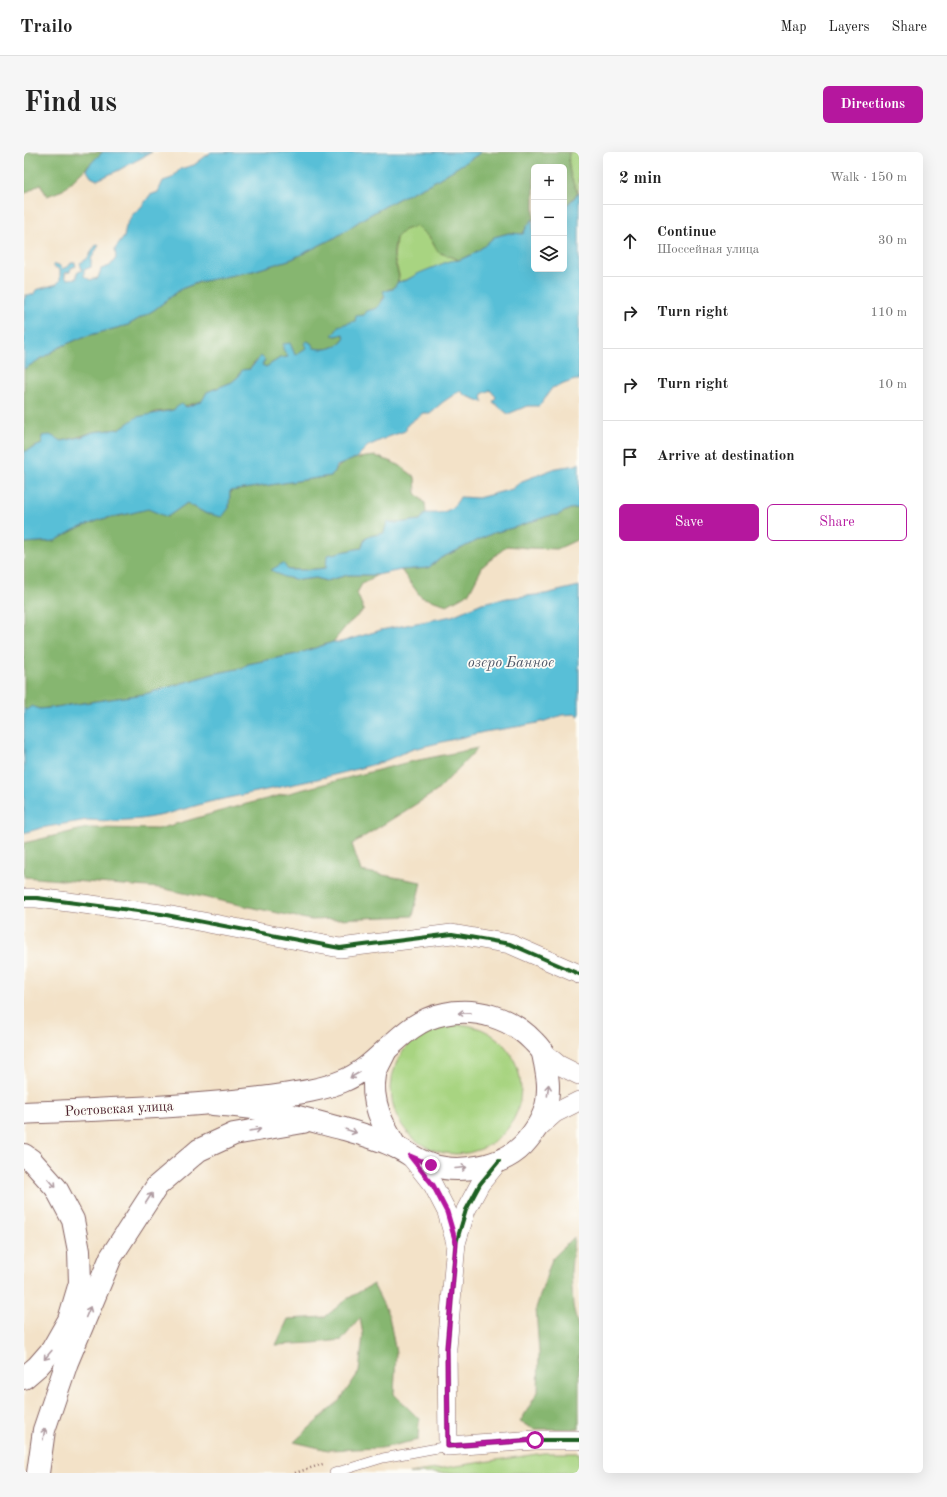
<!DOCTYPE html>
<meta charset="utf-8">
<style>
body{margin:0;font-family:"Old Standard TT",serif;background:#f6f6f6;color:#222}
.controls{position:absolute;right:12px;top:12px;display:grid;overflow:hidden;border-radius:6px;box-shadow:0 4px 16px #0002}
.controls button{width:36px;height:36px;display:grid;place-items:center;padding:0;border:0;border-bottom:1px solid #e0e0e0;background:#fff;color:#222;font:20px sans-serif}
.stop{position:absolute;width:12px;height:12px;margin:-9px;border:3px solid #b5179e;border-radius:50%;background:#fff}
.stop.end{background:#b5179e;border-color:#fff;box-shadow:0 1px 4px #0008}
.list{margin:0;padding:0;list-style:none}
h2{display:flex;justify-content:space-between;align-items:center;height:52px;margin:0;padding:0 16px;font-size:17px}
h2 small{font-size:13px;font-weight:400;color:#767676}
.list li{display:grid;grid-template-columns:26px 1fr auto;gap:12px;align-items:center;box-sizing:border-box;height:72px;padding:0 16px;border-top:1px solid #e0e0e0}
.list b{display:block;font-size:15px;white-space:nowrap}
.list p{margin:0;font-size:13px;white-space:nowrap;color:#767676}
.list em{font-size:13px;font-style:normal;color:#767676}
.actions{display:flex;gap:8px;padding:12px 16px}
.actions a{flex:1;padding:9px 0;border:1px solid #b5179e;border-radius:6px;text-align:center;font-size:14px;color:#b5179e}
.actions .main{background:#b5179e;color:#fff}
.icon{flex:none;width:22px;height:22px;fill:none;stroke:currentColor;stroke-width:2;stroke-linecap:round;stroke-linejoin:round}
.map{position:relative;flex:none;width:555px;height:1321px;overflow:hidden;border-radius:6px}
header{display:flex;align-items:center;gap:24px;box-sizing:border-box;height:56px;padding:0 20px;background:#fff;border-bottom:1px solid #e0e0e0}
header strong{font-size:19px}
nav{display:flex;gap:22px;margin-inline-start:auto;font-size:14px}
.intro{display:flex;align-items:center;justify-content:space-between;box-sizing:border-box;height:96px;padding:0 24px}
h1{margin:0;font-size:28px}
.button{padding:10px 18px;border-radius:6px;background:#b5179e;color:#fff;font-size:14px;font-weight:700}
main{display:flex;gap:24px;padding:0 24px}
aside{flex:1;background:#fff;border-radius:6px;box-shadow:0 4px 16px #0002}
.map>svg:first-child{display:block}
</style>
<header>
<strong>Trailo</strong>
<nav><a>Map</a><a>Layers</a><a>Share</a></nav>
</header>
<div class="intro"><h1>Find us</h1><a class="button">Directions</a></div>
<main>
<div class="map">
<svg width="555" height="1321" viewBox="0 0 555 1321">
<rect width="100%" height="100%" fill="#fdfcf7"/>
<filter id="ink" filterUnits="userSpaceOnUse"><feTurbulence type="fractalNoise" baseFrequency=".025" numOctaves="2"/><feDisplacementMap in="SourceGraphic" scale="8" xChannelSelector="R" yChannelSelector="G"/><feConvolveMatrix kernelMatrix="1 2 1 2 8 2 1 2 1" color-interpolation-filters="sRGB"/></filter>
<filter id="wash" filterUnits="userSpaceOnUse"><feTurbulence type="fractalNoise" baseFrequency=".012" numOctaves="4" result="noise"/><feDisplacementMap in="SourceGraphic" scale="16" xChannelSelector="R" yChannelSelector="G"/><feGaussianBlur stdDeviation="0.9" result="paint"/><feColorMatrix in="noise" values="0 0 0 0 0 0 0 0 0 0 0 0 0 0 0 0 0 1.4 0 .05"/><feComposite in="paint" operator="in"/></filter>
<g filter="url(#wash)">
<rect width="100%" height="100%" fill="#f3e2c8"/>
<!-- green -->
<g fill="#a8d481" stroke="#797a56">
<path d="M 545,0 L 555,0 L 554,41 C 547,29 543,14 545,0 Z"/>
<path d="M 392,73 L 406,86 L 414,100 L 435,108 C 413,111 395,125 374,130 L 375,123 L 370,105 L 372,86 L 380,78 Z"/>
<circle cx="432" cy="937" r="65"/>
<path d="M 520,1301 L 555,1301 L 555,1321 L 385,1321 Z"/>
</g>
<!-- forest -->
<g fill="#86b66f" stroke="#686a4d">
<path d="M 0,0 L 79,0 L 39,38 L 23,44 L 16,32 L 0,42 Z"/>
<path d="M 458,0 L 545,0 C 543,14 547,29 554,41 L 540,56 L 540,15 L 510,15 L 510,67 L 503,74 L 499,82 L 485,81 L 470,85 L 459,95 L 447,103 L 435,108 L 414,100 L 406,86 L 392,74 L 380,78 L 372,86 C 371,93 369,100 370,106 C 372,120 380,124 369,137 L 364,137 C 361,144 357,149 353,156 L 343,159 C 336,169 325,172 314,175 L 312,184 L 319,182 L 321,185 C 314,196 302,199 290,196 L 287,191 L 279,199 L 271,203 L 266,191 L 265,205 L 256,206 L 242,215 L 238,213 L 232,208 L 226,217 L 218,218 L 215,224 L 208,230 L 183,240 L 179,249 L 161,254 L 157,253 L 149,258 L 132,260 L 103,272 L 95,277 L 69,280 L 57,284 L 38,289 L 18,284 L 18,292 L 0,300 L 0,217 L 36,195 L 59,185 L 104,173 L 130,158 L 157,137 L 179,129 L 229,119 L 268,107 L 312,85 L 340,66 L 374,47 L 411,29 Z"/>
<path d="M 352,304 L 375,313 L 391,325 L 392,341 L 401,351 L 402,361 L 396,368 L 373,371 L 364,370 L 360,381 L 342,385 L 337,396 L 323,399 L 302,416 L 282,418 L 248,418 L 275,428 L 292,426 L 302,429 L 324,423 L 353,423 L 338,432 L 333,441 L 340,458 L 323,473 L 309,490 L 273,502 L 224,512 L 218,516 L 189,522 L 121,542 L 25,556 L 2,558 L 0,556 L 0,391 L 31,389 L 50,378 L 78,367 L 104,362 L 124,356 L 143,365 L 163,351 L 181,361 L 205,356 L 206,339 L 307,324 C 318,306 333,306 352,304 Z"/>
<path d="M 555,356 L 555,387 L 533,397 L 505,396 L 483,394 L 459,414 L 445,441 L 423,453 L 397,445 L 377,418 L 404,416 L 417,406 L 469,381 L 492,375 L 524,364 L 534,363 L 546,357 Z"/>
<path d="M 454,596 L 413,639 L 328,692 L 337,719 L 397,730 L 389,764 L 287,768 L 136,736 L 0,725 L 0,691 L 63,676 L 134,677 L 211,655 L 385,610 Z"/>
<path d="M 550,1085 L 547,1119 L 549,1154 L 555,1178 L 555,1277 L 510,1277 L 496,1270 L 514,1240 L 515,1201 L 512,1156 L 528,1107 Z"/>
<path d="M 349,1132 L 365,1164 L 372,1201 L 370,1242 L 395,1267 L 394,1288 L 357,1296 L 304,1298 L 270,1290 L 316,1248 L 335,1220 L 339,1183 L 336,1166 L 318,1188 L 289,1191 L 252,1193 L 264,1167 L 301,1165 L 323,1147 Z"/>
</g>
<!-- water -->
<g fill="#59bfd7" stroke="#526f81">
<path d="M 79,0 L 128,0 L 93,19 L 73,28 L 67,25 L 62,17 L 72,6 Z"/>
<path d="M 187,0 L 458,0 L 411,29 L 374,47 L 340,66 L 312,85 L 268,107 L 229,119 L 175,130 L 157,137 L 130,158 L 104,173 L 59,185 L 36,195 L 0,217 L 0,148 L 2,143 L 9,143 L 12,138 L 33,132 L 36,128 L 36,118 L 29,114 L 30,112 L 35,113 L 38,117 L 45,114 L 47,111 L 51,111 L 52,114 L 47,116 L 46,120 L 41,121 L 41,125 L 44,127 L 53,126 L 53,121 L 58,118 L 56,111 L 63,107 L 72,93 L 75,93 L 67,107 L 67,115 L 60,118 L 60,124 L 66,128 L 74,126 L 77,117 L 86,114 L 92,106 L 91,97 L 100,85 L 102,74 L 108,63 L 118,54 L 126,43 L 134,40 L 139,29 L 148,26 L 156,17 L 170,13 Z"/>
<path d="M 555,41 L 555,228 L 551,228 L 528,236 L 515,254 L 503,254 L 484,262 L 469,250 L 472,245 L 466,238 L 458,242 L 459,250 L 440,243 L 437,238 L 419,250 L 406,261 L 399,261 L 384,272 L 381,279 L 364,285 L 344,294 L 332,306 L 313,314 L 307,324 L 206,339 L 205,356 L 198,365 L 181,361 L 163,351 L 143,365 L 124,357 L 104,362 L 78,367 L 50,378 L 31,389 L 0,391 L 0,300 L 18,292 L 18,284 L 26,283 L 38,289 L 57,285 L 69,280 L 95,277 L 113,265 L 149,258 L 157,252 L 163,255 L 178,249 L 183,240 L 208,230 L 215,224 L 218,218 L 226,217 L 237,204 L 241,208 L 238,213 L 242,215 L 256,206 L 264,205 L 259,197 L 259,192 L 266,191 L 271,203 L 282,196 L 280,191 L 283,189 L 287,191 L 290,196 C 302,199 314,196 321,185 L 319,182 L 312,184 L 308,183 L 312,179 L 314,174 L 331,169 L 332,164 L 340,163 L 343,159 L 353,156 L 361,145 L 359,139 L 369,137 L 374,130 L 383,128 L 393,122 L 425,109 L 435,108 L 447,103 L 459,95 L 470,85 L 485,81 L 499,82 L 503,74 L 509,67 L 510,117 L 540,117 L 540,56 Z"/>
<path d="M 555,311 L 555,356 L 546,357 L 534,363 L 524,364 L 492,375 L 469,381 L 417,406 L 404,416 L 377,418 L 353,423 L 324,423 L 302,429 L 292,426 L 275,428 L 260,425 L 247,418 L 259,411 L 264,418 L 282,418 L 302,416 L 303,403 L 337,396 L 342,385 L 360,381 L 363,370 L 373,371 L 396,368 L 402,361 C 418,362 428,360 436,345 L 454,346 L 488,337 L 498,329 L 532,316 L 552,313 Z"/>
<path d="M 555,434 L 555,564 L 552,562 L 538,563 L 518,570 L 498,574 L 460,580 L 389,597 L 358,610 L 322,620 L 285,629 L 185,650 L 139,663 L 117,667 L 89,669 L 63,668 L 17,676 L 0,681 L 0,556 L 2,558 L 8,554 L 15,557 L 25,556 L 121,542 L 189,522 L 218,516 L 224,512 L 273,502 L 309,490 L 317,490 L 357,478 L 428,464 L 458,451 L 483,446 L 521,442 Z"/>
</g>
</g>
<g filter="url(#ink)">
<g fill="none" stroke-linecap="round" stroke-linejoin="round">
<defs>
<path id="service" d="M 310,1321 L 359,1306 L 424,1294"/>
<g id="minor">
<path d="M 0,746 L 13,746 L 137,762 L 316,796 L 428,782 L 486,792 L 555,822"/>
<path d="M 519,900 L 535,913 L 555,923"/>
<path d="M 513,977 L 531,961 L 555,949"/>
<path d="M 386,1004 L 409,1033 L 423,1060 L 432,1091"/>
<path d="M 475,1009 L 456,1032 L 442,1058 L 432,1091 L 423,1196 L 424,1294 L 511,1288 L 555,1288"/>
</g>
<g id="primary">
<path d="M 361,900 C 358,907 352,916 351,923 C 346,949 359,974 372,995"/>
<path d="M 0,961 C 79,957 158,956 237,946 C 264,942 293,940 319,929 C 358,913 376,870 420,862 C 452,855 488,866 510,890 C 513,893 518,898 519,902 C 520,905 520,908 521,911 C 524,928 525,934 523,950 C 520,967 510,981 499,993 C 478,1015 435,1022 407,1013 C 394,1009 383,1000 372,995 C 356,987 337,982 320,977 C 296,971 273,964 248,959 C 229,955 209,954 189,952"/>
<path d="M 0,1003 L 7,1008 L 32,1036 L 49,1068 L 55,1099 L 56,1131 L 45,1168 L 28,1198 L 14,1214 L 0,1226"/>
<path d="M 14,1321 L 20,1278 L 43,1210 L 87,1105 L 133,1034 L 175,998 L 210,982 L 279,970"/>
</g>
</defs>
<!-- service casing -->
<use href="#service" stroke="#856362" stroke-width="10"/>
<!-- minor casing -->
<use href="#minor" stroke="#856362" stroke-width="20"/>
<!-- primary casing -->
<use href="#primary" stroke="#856362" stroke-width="24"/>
<!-- path -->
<path stroke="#856362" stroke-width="2.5" stroke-dasharray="1 3" stroke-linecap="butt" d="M 271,1321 L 299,1312"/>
<!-- service -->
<use href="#service" stroke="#fff" stroke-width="9"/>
<!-- minor -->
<use href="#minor" stroke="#fff" stroke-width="19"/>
<!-- primary -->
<use href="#primary" stroke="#fff" stroke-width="22"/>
<defs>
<g id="cycleway">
<path d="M 0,746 L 13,746 L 137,762 L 316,796 L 428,782 L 486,792 L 555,822"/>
<path d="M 475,1009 L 456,1032 L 442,1058 L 432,1091 L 423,1196 L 424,1294 L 511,1288 L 555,1288"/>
</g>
</defs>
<!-- cycleway casing -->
<use href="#cycleway" stroke="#fdfcf7" stroke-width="6"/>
<!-- cycleway -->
<use href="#cycleway" stroke="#1b5e20" stroke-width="4"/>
</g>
<!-- one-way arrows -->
<defs><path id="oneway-shaft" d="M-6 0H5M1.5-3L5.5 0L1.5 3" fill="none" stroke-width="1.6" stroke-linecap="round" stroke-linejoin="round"/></defs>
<g stroke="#ae9aa0">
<use href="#oneway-shaft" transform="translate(440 861) rotate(179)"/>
<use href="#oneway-shaft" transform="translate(331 923) rotate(150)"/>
<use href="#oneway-shaft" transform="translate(524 938) rotate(-84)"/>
<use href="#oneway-shaft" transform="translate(231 978) rotate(-9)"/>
<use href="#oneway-shaft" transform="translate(327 979) rotate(18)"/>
<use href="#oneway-shaft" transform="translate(437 1016) rotate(-5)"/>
<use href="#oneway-shaft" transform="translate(28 1031) rotate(48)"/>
<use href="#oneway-shaft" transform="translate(125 1046) rotate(-57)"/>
<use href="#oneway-shaft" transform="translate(64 1160) rotate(-67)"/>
<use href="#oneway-shaft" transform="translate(24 1203) rotate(130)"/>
<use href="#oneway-shaft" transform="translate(20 1282) rotate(-80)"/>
</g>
</g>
<g fill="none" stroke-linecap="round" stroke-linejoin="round" filter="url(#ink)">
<!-- route -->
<path stroke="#b5179e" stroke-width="5" d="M 407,1013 L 386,1004 L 409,1033 L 423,1060 L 432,1091 L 423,1196 L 424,1294 L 511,1288"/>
</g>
<g text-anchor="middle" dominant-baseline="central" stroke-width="3.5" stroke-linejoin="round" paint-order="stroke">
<!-- street labels -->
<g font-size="14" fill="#4a1f2b" stroke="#fdfcf7">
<text transform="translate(95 957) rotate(-3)">Ростовская улица</text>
</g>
<!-- water labels -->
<g font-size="15" font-style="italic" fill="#4f5767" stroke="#fdfcf7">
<text x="487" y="511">озеро Банное</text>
</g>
</g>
</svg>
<div class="controls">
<button>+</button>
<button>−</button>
<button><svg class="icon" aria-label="layers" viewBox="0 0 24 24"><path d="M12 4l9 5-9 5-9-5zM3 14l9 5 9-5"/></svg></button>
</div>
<div class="stop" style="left:511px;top:1288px"></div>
<div class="stop end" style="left:407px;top:1013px"></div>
</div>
<aside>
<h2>2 min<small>Walk · 150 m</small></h2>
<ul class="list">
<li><svg class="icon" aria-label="ahead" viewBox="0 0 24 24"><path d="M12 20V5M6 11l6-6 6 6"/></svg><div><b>Continue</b><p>Шоссейная улица</p></div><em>30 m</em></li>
<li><svg class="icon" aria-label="right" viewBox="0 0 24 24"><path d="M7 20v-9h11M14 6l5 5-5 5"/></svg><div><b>Turn right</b></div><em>110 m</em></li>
<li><svg class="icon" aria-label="right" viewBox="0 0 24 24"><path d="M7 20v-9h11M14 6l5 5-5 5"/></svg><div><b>Turn right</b></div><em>10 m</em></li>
<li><svg class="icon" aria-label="arrive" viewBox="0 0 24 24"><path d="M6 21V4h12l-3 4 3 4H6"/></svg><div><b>Arrive at destination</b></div></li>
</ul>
<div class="actions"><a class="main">Save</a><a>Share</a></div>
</aside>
</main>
